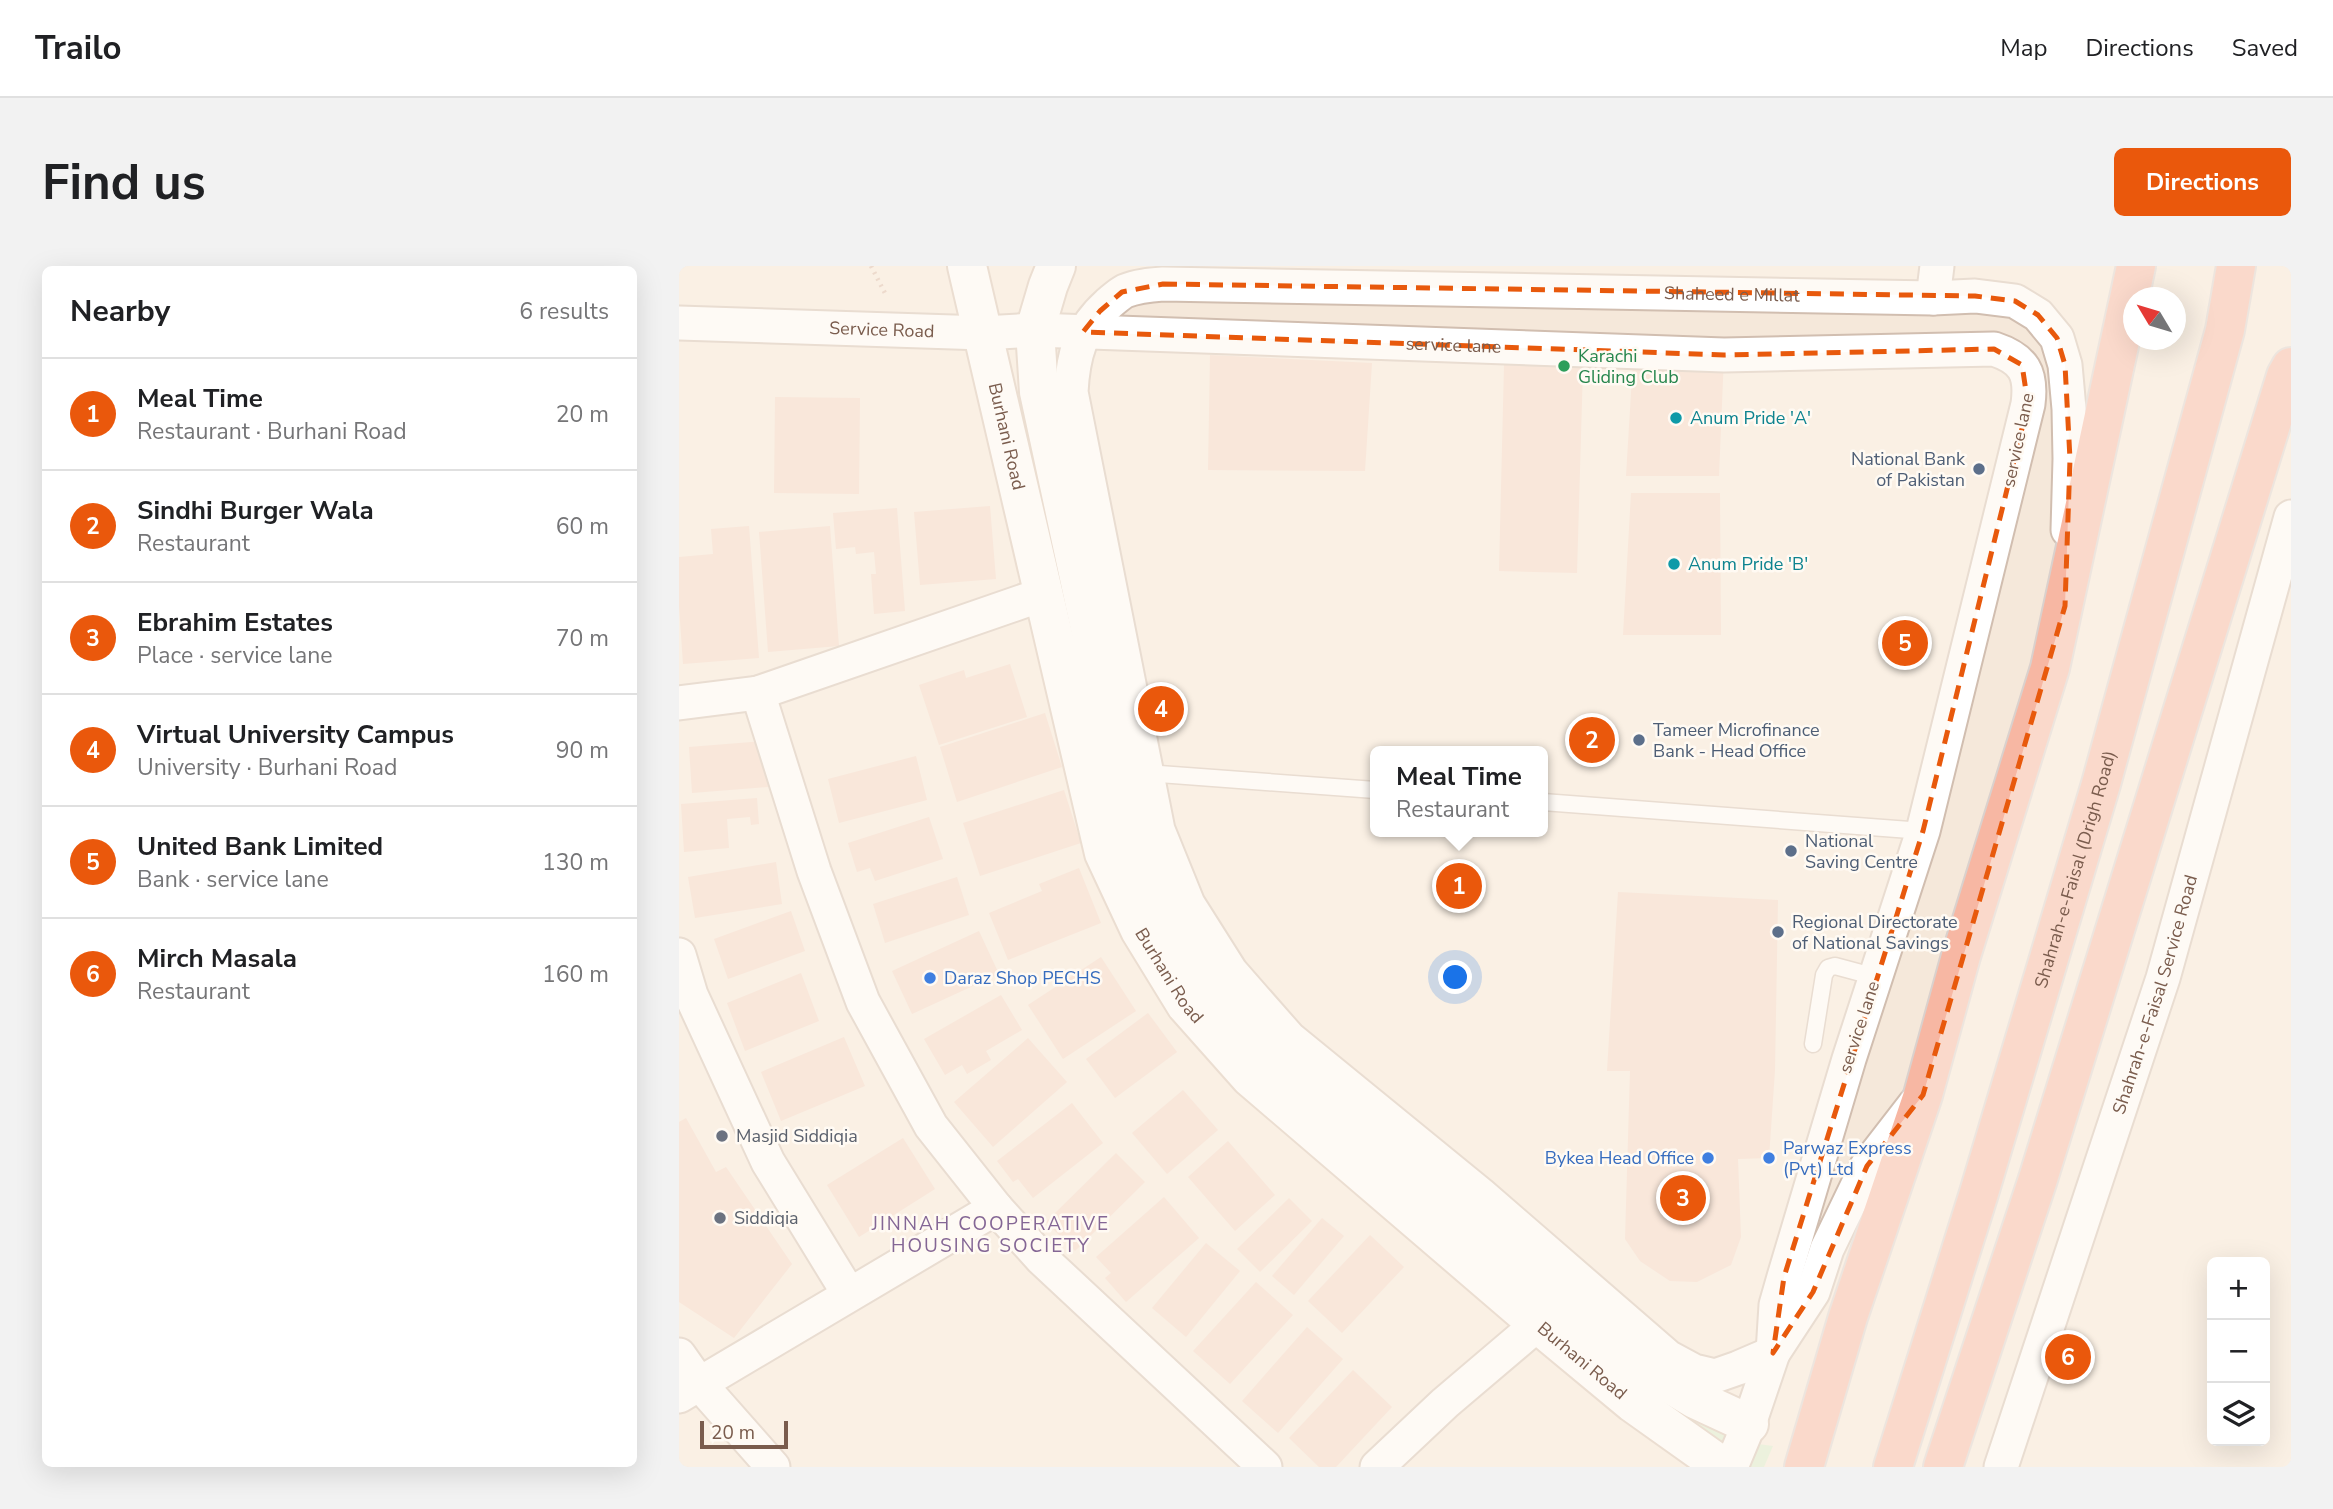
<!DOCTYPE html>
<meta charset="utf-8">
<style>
body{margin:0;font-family:"Nunito Sans",sans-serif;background:#f2f2f2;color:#202124}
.controls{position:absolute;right:21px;bottom:21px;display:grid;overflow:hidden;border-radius:10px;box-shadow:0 7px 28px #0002}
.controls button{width:63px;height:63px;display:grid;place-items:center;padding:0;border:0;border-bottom:2px solid #e0e0e0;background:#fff;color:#202124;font:35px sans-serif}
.compass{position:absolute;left:1444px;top:21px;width:63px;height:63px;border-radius:50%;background:#fff;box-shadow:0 7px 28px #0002;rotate:308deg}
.scale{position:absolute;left:21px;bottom:18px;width:88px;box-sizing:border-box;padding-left:7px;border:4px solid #7a5c4d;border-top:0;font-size:19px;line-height:24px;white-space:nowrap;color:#7a5c4d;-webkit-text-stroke:5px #fffaf3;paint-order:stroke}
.you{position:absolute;left:777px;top:712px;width:24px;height:24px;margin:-18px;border:5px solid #fff;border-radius:50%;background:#1a73e8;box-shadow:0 0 0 10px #1a73e833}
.badge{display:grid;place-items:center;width:46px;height:46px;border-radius:50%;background:#ea580c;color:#fff;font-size:23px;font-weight:700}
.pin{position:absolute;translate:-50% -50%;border:4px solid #fff;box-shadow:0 2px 7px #0006}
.popup{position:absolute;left:691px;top:480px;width:178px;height:91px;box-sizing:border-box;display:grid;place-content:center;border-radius:10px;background:#fff;filter:drop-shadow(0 2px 5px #0005);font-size:23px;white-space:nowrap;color:#757577}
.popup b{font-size:26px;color:#202124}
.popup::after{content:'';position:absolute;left:50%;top:100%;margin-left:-14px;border:14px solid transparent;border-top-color:#fff}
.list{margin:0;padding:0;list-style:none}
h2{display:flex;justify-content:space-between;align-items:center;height:91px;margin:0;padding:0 28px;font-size:30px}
h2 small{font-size:23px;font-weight:400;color:#757577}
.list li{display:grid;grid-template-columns:46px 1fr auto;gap:21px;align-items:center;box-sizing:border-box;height:112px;padding:0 28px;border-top:2px solid #e0e0e0}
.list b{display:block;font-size:26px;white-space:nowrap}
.list p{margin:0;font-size:23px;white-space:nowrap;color:#757577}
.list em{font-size:23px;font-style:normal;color:#757577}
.icon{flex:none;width:38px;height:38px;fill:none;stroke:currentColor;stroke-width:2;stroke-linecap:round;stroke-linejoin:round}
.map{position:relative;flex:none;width:1612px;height:1201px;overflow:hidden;border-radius:10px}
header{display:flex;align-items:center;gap:42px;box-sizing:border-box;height:98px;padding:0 35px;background:#fff;border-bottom:2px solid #e0e0e0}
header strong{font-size:33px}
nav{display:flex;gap:38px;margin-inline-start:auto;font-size:24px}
.intro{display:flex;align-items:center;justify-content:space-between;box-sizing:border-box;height:168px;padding:0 42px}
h1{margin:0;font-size:49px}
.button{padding:18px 32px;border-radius:10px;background:#ea580c;color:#fff;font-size:24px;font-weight:700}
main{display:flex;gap:42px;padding:0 42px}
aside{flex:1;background:#fff;border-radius:10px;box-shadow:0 7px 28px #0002}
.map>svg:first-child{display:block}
</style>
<header>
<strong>Trailo</strong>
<nav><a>Map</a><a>Directions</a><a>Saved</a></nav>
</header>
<div class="intro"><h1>Find us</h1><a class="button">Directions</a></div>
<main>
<aside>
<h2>Nearby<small>6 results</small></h2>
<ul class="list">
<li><span class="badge">1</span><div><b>Meal Time</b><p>Restaurant · Burhani Road</p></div><em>20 m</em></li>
<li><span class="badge">2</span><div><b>Sindhi Burger Wala</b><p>Restaurant</p></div><em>60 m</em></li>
<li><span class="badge">3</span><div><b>Ebrahim Estates</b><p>Place · service lane</p></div><em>70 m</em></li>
<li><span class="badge">4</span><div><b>Virtual University Campus</b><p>University · Burhani Road</p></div><em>90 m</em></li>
<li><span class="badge">5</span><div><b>United Bank Limited</b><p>Bank · service lane</p></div><em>130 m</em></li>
<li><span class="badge">6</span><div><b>Mirch Masala</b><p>Restaurant</p></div><em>160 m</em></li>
</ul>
</aside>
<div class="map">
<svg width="1612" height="1201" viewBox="0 0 1612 1201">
<rect width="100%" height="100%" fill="#fdf6ec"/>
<!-- residential -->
<path fill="#f5e8da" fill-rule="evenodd" d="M 0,0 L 1612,0 L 1612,1201 L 0,1201 ZM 1454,32 L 1496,32 L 1496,74 L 1454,74 ZM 696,485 L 864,485 L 864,566 L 696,566 ZM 1533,996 L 1586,996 L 1586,1175 L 1533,1175 Z"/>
<!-- green -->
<g fill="#d8ecc9">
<path d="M 980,1136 L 1052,1167 L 1044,1177 Z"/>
<path d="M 1079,1178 L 1094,1180 L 1085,1201 L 1065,1201 Z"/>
</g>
<!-- building -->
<g fill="#f3d5c3">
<path d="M 531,89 L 693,97 L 686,205 L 529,204 Z"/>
<path d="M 1045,89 L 1040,210 L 947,210 L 954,94 Z"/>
<path d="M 825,99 L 904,101 L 898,307 L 820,305 Z"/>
<path d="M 96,131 L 181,132 L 180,228 L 95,227 Z"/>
<path d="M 952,227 L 1041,227 L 1042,369 L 944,369 Z"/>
<path d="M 311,240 L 317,313 L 241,319 L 235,246 Z"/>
<path d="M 218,242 L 226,345 L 195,348 L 192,308 L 197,308 L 195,286 L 177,288 L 176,281 L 157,283 L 154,247 Z"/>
<path d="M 70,260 L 80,392 L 4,398 L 0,340 L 0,291 L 34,288 L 32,263 Z"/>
<path d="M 151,260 L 160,380 L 89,386 L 80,266 Z"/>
<path d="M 331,398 L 348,451 L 260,479 L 240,419 L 285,404 L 287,412 Z"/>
<path d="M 366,447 L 383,501 L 278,536 L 261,481 Z"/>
<path d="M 86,475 L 89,521 L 13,527 L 10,481 Z"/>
<path d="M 237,490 L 248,534 L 160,557 L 149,513 Z"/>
<path d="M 385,524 L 402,577 L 301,610 L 284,557 Z"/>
<path d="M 78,532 L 80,558 L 72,559 L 71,551 L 48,553 L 50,582 L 5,586 L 2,538 Z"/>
<path d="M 250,551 L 264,593 L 196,615 L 191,602 L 178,606 L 169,577 Z"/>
<path d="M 97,596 L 103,638 L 16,652 L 9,611 Z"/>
<path d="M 400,602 L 422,657 L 329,694 L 310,647 L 363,625 L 360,618 Z"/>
<path d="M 278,611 L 290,649 L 206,677 L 194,638 Z"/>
<path d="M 939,626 L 1099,634 L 1096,804 L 1090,892 L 1059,893 L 1062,971 L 1052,999 L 1018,1016 L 991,1015 L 961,995 L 946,973 L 951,805 L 928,805 Z"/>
<path d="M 112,645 L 126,685 L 49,713 L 35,673 Z"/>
<path d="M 300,665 L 320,708 L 233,748 L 213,705 Z"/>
<path d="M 422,691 L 457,745 L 384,793 L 349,739 Z"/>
<path d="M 122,707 L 140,755 L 66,785 L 48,737 Z"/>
<path d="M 322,729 L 343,764 L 307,785 L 312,794 L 288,808 L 283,799 L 266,809 L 245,773 Z"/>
<path d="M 469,747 L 498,786 L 436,832 L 407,793 Z"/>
<path d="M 165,771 L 186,820 L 102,855 L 82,806 Z"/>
<path d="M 349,772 L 388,816 L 314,881 L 275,836 Z"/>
<path d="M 504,824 L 539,864 L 488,908 L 453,867 Z"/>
<path d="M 393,837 L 424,877 L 354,932 L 339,913 L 334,916 L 318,895 Z"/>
<path d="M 7,852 L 37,906 L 47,901 L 113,998 L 55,1072 L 0,1036 L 0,856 Z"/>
<path d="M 224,872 L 256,923 L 180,971 L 148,919 Z"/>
<path d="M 549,875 L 596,929 L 556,965 L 509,911 Z"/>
<path d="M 437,887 L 466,916 L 396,985 L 367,956 Z"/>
<path d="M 485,931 L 520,972 L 447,1036 L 426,1012 L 432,1007 L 417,991 Z"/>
<path d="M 610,932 L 633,955 L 581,1006 L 558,983 Z"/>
<path d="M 643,952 L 665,970 L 615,1029 L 593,1010 Z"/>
<path d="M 691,969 L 725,1001 L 663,1067 L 629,1035 Z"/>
<path d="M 527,977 L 561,1005 L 507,1071 L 473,1042 Z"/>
<path d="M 577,1016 L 614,1049 L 551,1118 L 514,1085 Z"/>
<path d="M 628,1061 L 664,1093 L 599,1167 L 563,1135 Z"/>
<path d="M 674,1104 L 713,1141 L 657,1201 L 640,1201 L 610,1172 Z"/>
</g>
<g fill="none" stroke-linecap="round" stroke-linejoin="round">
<defs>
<g id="lane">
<path d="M 467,507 L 696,524"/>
<path d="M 864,536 L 1244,565"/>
<path d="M 1134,778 L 1145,709 L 1149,702 L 1156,700 L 1197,711"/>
</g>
<g id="street">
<path d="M 1254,32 L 1258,0"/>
<path id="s1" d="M 0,57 L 305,67 L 356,64 L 1045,89 L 1315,83 C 1345,93 1353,107 1349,138 L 1244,565 L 1170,793 L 1105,1011 L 1097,1039 L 1094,1087 L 1070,1158 L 1052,1201"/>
<path d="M 79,427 L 135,605 L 184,736 L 252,860 L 317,942 L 363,993 L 586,1201"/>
<path d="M 0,437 L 79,427 L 365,328"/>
<path d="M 0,689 L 12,729 L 89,896 L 170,1028"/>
<path id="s2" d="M 1236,838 L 1188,900 L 1148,983 L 1134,1026 L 1094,1087 L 1059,1102 L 1036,1110 L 1015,1105 L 989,1091 L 801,928 L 610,772 L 552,706 L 509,638 L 479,564 L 392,126 C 394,89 401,63 429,38 C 434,34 440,28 446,25 C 458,20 471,19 484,18 L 1254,32 L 1296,30 L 1336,35 L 1359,49 L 1378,72 L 1386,99 L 1390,143 L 1391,193 L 1389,264"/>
<path d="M 0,1089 L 19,1116 L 94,1201"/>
<path d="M 0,1130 L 317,942"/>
<path d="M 698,1201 L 766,1137 L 859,1058"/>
<path id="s3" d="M 1322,1201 L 1484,712 L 1612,251"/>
</g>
<g id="secondary">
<path id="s4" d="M 288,0 L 425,587 L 461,664 L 507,739 L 571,811 L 859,1058 L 954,1137 L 1044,1201"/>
<path d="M 377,0 L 369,20 L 356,64 L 360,126 L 457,575 L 491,649 L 537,721 L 596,788 L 963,1101 L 1016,1133 L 1070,1158"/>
</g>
<g id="highway">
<path d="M 1125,1201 L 1169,1051 L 1244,829 L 1282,690 L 1371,402 L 1457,0"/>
<path id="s5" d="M 1214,1201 L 1300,927 L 1422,518 L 1546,64 L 1557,0"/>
<path d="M 1264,1201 L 1359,913 L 1607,110 L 1612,101"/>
</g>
</defs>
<!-- lane casing -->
<use href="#lane" stroke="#d1beb0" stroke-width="19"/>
<!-- street casing -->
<use href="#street" stroke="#d1beb0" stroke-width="37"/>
<!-- secondary casing -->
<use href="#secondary" stroke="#d6c0b0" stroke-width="42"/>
<!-- highway casing -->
<use href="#highway" stroke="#dad1cd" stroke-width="42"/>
<!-- path -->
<path stroke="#d9b8a5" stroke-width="4.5" stroke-dasharray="2 5" stroke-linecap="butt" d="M 192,0 L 208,31"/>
<!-- lane -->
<use href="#lane" stroke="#fff" stroke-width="16"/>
<!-- street -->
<use href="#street" stroke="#fff" stroke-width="33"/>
<!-- secondary -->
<use href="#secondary" stroke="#fff" stroke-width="38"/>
<!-- highway -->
<use href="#highway" stroke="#f7b7a3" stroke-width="38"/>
</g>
<!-- marked area -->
<path d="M0 0H1612V1201H0ZM 484,18 L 1296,30 L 1336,35 L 1359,49 L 1378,72 L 1386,99 L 1391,193 L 1386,340 L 1244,829 L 1188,900 L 1134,1026 L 1094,1087 L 1105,1011 L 1244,565 L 1349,138 L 1343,99 L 1315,83 L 1045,89 L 404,66 L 421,45 L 443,26 Z" fill="#fdf6ec" fill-opacity=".55" fill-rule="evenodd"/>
<path fill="none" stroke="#e8590c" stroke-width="5" stroke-dasharray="14 9" stroke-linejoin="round" d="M 484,18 L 1296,30 L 1336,35 L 1359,49 L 1378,72 L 1386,99 L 1391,193 L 1386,340 L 1244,829 L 1188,900 L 1134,1026 L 1094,1087 L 1105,1011 L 1244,565 L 1349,138 L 1343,99 L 1315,83 L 1045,89 L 404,66 L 421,45 L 443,26 Z"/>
<!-- markers -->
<circle fill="#2e9e5b" stroke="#fffaf3" stroke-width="2.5" cx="885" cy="100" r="7"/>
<g fill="#0f9aa8" stroke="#fffaf3" stroke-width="2.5">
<circle cx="997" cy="152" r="7"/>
<circle cx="995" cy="298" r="7"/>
</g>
<g fill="#5c6f8a" stroke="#fffaf3" stroke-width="2.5">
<circle cx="1300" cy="203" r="7"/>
<circle cx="960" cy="474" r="7"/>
<circle cx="1112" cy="585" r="7"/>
<circle cx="1099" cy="666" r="7"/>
</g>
<g fill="#3f7fe0" stroke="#fffaf3" stroke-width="2.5">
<circle cx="251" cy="712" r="7"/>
<circle cx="1029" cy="892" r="7"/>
<circle cx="1090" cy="892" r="7"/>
</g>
<g fill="#6b7280" stroke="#fffaf3" stroke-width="2.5">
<circle cx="43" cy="870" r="7"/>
<circle cx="41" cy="952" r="7"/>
</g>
<g text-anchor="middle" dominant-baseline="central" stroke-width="5" stroke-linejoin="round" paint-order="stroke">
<!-- street labels -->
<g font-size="18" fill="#7a5c4d" stroke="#fffaf3">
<text stroke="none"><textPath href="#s2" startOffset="2320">Shaheed e Millat</textPath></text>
<text stroke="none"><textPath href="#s1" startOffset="203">Service Road</textPath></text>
<text stroke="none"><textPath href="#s1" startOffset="775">service lane</textPath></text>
<text stroke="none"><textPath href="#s4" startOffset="175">Burhani Road</textPath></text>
<text transform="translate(1339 174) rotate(-78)">service lane</text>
<text stroke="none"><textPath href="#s5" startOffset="625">Shahrah-e-Faisal (Drigh Road)</textPath></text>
<text stroke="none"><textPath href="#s4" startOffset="742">Burhani Road</textPath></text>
<text stroke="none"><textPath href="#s3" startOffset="497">Shahrah-e-Faisal Service Road</textPath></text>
<text transform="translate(1180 761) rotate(-72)">service lane</text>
<text stroke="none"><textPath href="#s4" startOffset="1309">Burhani Road</textPath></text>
</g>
<!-- leisure labels -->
<g font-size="18" fill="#27864d" stroke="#fffaf3" text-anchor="start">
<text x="899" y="90">Karachi<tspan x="899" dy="21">Gliding Club</tspan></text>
</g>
<!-- culture labels -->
<g font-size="18" fill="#0d838f" stroke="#fffaf3" text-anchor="start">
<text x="1011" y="152">Anum Pride 'A'</text>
<text x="1009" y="298">Anum Pride 'B'</text>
</g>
<!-- service labels -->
<g font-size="18" fill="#4e5e75" stroke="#fffaf3" text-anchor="start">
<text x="1286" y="193" text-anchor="end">National Bank<tspan x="1286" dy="21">of Pakistan</tspan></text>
<text x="974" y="464">Tameer Microfinance<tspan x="974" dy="21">Bank - Head Office</tspan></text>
<text x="1126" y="575">National<tspan x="1126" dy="21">Saving Centre</tspan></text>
<text x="1113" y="656">Regional Directorate<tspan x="1113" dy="21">of National Savings</tspan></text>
</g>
<!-- shop labels -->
<g font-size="18" fill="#366cbe" stroke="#fffaf3" text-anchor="start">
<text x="265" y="712">Daraz Shop PECHS</text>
<text x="1104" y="882">Parwaz Express<tspan x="1104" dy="21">(Pvt) Ltd</tspan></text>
<text x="1015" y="892" text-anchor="end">Bykea Head Office</text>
</g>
<!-- worship labels -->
<g font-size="18" fill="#5b616d" stroke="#fffaf3" text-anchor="start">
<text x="57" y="870">Masjid Siddiqia</text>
<text x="55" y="952">Siddiqia</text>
</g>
<!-- neighbourhood labels -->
<g font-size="19" letter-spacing="2" fill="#846695" stroke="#fffaf3">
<text x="312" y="958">JINNAH COOPERATIVE<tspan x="312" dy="22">HOUSING SOCIETY</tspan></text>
</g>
</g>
</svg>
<div class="controls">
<button>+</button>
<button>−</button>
<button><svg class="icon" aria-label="layers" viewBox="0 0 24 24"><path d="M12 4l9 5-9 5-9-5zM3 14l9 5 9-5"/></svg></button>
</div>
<svg class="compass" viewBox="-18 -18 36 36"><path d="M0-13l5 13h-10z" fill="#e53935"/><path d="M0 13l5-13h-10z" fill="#757577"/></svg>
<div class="scale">20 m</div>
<div class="you"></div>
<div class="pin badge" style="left:780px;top:620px">1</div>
<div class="popup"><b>Meal Time</b>Restaurant</div>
<div class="pin badge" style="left:913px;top:474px">2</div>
<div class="pin badge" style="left:1004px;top:932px">3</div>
<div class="pin badge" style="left:482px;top:443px">4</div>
<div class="pin badge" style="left:1226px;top:377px">5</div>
<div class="pin badge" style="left:1389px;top:1091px">6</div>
</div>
</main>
